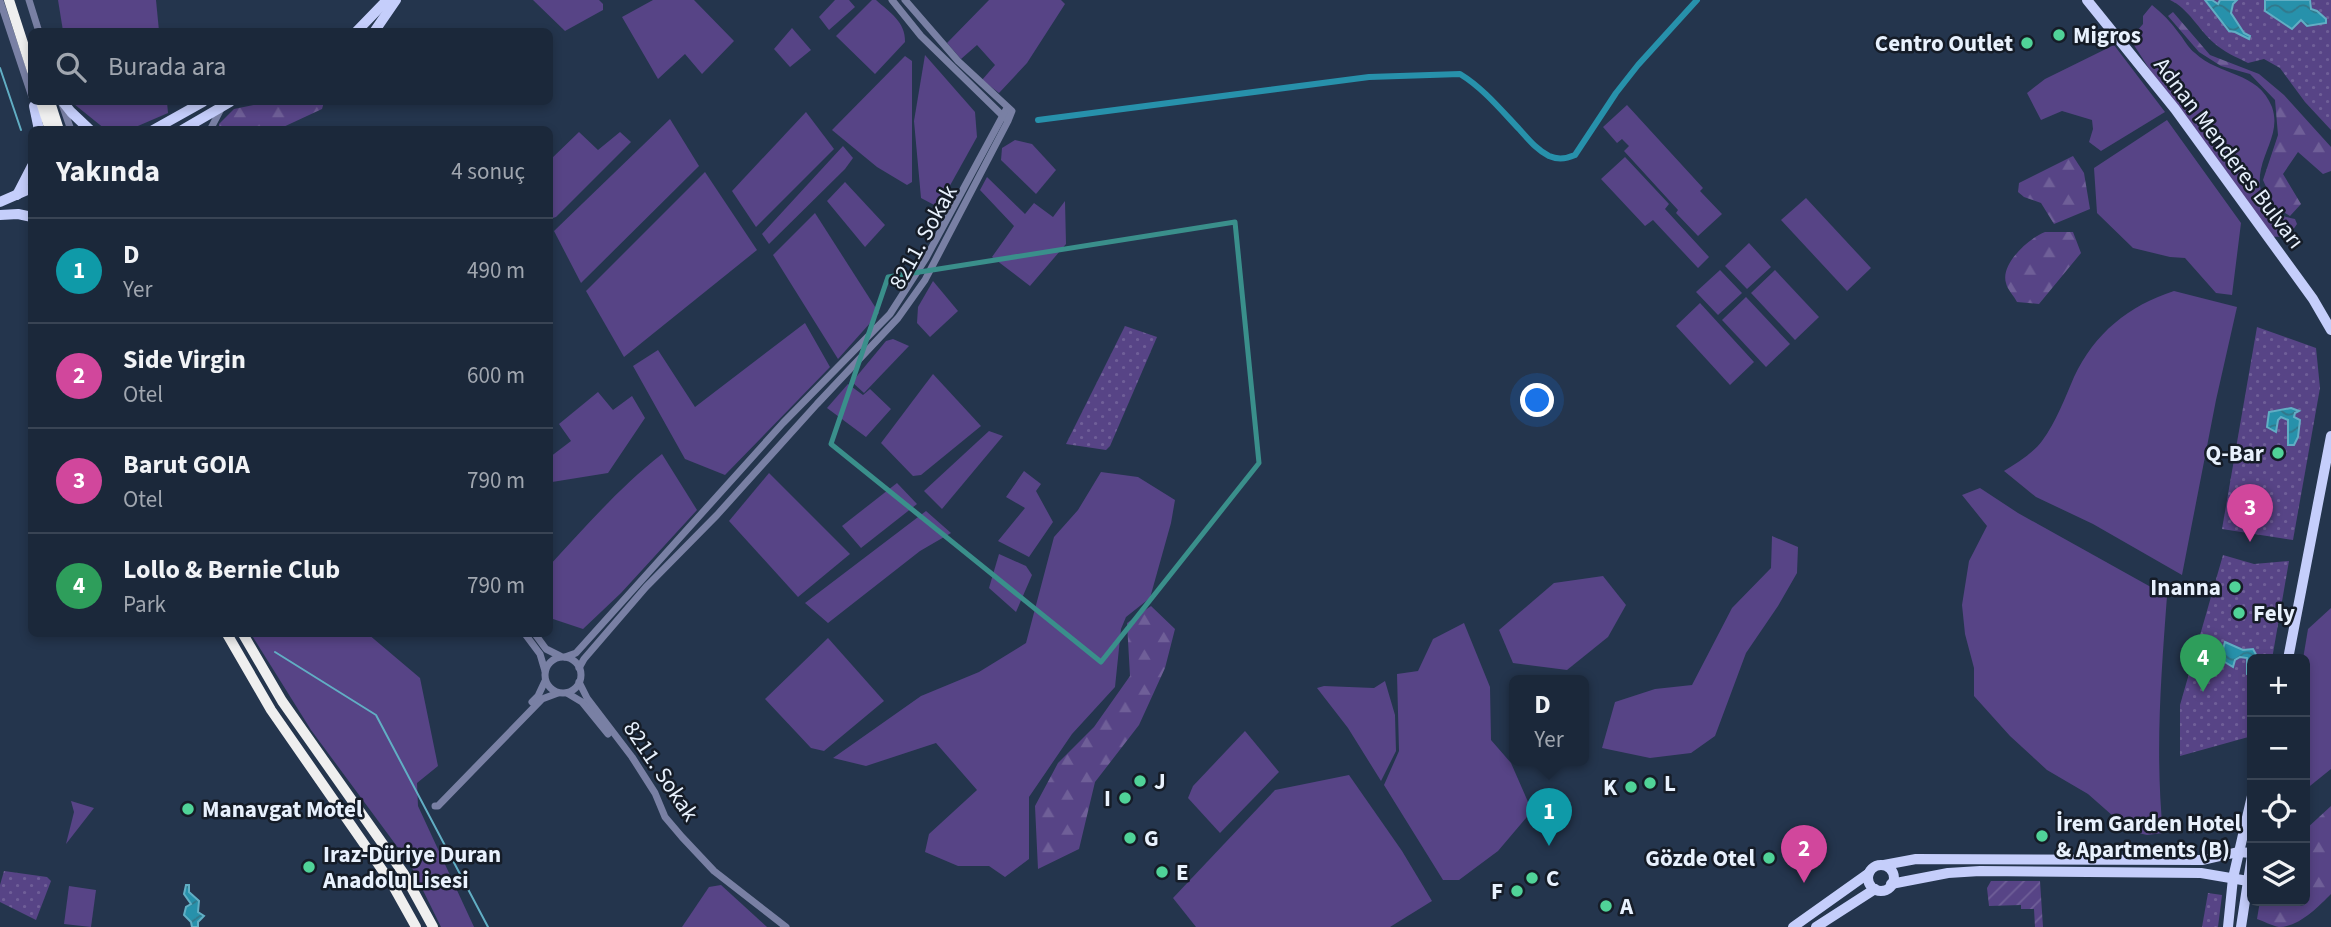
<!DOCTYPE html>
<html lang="tr">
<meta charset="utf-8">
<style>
body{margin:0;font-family:"Source Sans 3",sans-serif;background:#243042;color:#f1f3f6}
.controls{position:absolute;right:21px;bottom:21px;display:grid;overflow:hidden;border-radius:10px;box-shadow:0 4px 10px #0003}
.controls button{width:63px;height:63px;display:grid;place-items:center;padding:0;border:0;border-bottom:2px solid #394454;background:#1b283a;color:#f1f3f6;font:35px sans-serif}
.you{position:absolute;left:1538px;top:401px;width:24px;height:24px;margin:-18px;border:5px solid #fff;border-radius:50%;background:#1a73e8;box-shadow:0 0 0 10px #1a73e833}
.badge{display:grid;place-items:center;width:46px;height:46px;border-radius:50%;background:#50d398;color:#fff;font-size:23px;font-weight:700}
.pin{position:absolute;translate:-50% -58px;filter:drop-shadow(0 2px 4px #0008)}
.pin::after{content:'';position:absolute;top:37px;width:24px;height:21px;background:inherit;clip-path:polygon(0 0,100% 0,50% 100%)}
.popup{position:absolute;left:1509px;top:675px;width:80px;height:91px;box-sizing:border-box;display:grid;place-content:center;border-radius:10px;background:#1b283a;filter:drop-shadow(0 2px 5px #0005);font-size:23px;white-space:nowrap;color:#a0a6af}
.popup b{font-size:26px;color:#f1f3f6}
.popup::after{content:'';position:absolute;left:50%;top:100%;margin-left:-14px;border:14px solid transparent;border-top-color:#1b283a}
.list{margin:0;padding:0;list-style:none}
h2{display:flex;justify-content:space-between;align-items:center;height:91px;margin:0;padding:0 28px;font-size:30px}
h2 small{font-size:23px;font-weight:400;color:#a0a6af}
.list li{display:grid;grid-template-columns:46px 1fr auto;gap:21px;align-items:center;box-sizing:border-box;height:105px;padding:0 28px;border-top:2px solid #394454}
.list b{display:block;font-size:26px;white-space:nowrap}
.list p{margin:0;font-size:23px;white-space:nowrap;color:#a0a6af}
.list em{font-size:23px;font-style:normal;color:#a0a6af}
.icon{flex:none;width:38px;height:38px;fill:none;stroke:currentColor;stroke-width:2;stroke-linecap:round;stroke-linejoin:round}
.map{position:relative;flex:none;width:2331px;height:927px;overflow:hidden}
.search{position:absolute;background:#1b283a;box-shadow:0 4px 10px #0003;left:28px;top:28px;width:525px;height:77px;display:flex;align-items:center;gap:18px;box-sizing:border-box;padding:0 24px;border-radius:10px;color:#a0a6af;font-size:26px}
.panel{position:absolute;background:#1b283a;box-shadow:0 4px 10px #0003;left:28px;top:126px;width:525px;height:511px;border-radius:10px}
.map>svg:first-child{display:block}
</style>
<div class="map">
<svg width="2331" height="927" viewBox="0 0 2331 927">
<defs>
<pattern id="forest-firs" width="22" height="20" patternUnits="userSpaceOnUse" patternTransform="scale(1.75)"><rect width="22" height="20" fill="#574486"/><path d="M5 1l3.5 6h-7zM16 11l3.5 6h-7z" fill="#6f5f98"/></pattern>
<pattern id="park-dots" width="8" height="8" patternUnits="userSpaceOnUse" patternTransform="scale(1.75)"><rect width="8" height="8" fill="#574486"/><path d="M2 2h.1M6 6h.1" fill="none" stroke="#6f5f98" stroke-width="1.8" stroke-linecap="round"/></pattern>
<pattern id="garden-furrows" width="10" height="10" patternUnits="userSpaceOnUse" patternTransform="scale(1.75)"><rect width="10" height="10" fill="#574486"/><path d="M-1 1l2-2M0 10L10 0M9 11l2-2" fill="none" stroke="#6f5f98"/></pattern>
<pattern id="water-waves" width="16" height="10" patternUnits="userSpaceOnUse" patternTransform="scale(1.75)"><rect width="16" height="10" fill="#2791ab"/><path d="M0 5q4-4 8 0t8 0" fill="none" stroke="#32778a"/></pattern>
</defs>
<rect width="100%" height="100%" fill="#24354d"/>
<!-- grass -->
<g fill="#574486">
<path d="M 58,0 L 156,0 L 159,31 L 63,31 Z"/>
<path d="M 533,0 L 599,0 L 603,4 L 603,10 L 565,31 Z"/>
<path d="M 653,0 L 694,0 L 734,41 L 702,74 L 685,54 L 658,79 L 622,17 Z"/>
<path d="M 835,0 L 849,0 L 855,7 L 829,30 L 819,17 Z"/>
<path d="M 872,0 L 876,0 C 889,12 906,22 905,42 L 875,74 L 836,36 Z"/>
<path d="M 989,0 L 1061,0 L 1065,4 L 1027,63 L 999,93 L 982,80 L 995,65 L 977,45 L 961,59 L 947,43 Z"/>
<path d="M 2152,5 C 2162,13 2171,22 2178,32 C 2184,39 2188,48 2195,53 C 2219,76 2258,71 2272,107 C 2280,130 2266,147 2261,169 C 2255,195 2270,215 2295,219 L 2297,224 C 2291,234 2282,239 2270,236 L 2150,70 L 2130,39 L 2143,24 L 2143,16 Z"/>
<path d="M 792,28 L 811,50 L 790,67 L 774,49 Z"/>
<path d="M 2114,45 L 2165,112 L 2101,151 L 2089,142 L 2093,129 L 2092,120 L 2062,111 L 2041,120 L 2027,93 L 2045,79 Z"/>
<path d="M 925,55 L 975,112 L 977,137 L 938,207 L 921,198 L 914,121 Z"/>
<path d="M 905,56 L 912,61 L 912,182 L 907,185 L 877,167 L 832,130 Z"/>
<path d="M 73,102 L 167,102 L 168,113 L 131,129 L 105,129 L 74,104 Z"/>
<path d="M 1627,105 L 1703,188 L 1700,191 L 1722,214 L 1698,236 L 1676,213 L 1678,210 L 1624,151 L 1629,146 L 1622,139 L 1617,143 L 1603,127 Z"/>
<path d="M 806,112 L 834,149 L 756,227 L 732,191 Z"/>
<path d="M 670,119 L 699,166 L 581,283 L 554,231 Z"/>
<path d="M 2167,120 L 2241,223 L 2232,295 L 2216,293 L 2185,258 L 2170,257 L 2133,248 L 2097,213 L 2094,168 Z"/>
<path d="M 579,132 L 598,150 L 620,132 L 631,142 L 556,217 L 550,219 L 550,160 Z"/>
<path d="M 1015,140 L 1032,144 L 1056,170 L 1036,194 L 1001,160 L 1002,148 Z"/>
<path d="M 843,146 L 853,158 L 845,169 L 769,244 L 762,234 Z"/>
<path d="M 1625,157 L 1669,204 L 1665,209 L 1709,257 L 1698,268 L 1653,220 L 1645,226 L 1601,179 Z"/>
<path d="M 705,172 L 757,250 L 624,357 L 586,291 Z"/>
<path d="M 987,177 L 1025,214 L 1034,203 L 1053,217 L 1065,201 L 1066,244 L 1030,286 L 992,257 L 1014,226 L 980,190 Z"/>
<path d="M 845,182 L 885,225 L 865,247 L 827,201 Z"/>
<path d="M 1806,198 L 1871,268 L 1847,291 L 1781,220 Z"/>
<path d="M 815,213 L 879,313 L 838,359 L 773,255 Z"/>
<path d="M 1749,243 L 1771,267 L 1747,289 L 1725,266 Z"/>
<path d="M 1720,270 L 1742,293 L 1718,315 L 1696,292 Z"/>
<path d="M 1775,270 L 1819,317 L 1795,340 L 1751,293 Z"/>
<path d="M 933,281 L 958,311 L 930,337 L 917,323 L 918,307 Z"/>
<path d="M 2174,291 L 2237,307 L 2216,400 L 2182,575 L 2093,524 L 2036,497 L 2004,471 C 2017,463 2033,453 2042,441 C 2056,422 2065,398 2074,377 C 2095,333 2128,306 2174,291 Z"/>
<path d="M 1746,297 L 1790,344 L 1766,367 L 1722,320 Z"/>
<path d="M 1700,303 L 1754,362 L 1730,385 L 1676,326 Z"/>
<path d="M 805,323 L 830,367 L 725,475 L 685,459 L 633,366 L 658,350 L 695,407 Z"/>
<path d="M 893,339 L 909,346 L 864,393 L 852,382 L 886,341 Z"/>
<path d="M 933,374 L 981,426 L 921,475 L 913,476 L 881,443 Z"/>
<path d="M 848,384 L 863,395 L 870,389 L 891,409 L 866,437 L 827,408 Z"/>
<path d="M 598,392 L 613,410 L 632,396 L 645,418 L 608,473 L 552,482 L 550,479 L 550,457 L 571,441 L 559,424 Z"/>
<path d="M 989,431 L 1003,436 L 942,509 L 924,491 Z"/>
<path d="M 662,454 L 697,510 L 621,593 L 583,629 L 550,618 L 550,565 C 586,526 620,487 662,454 Z"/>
<path d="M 1024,471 L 1041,484 L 1036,491 L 1053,522 L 1029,557 L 998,541 L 1025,508 L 1006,497 Z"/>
<path d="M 1101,472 L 1138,477 L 1175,500 L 1171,523 L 1150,598 L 1126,617 L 1121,629 L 1115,687 L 1072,734 L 1029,797 L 1029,859 L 1005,877 L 989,866 L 958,866 L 925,852 L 929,834 L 977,790 L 936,743 L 866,766 L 833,758 L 921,696 L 979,672 L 1026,643 L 1054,537 L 1078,510 Z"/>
<path d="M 769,473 L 850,554 L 798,597 L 729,521 Z"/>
<path d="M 897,483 L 917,504 L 861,548 L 842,526 Z"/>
<path d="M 1980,488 L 2018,513 L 2167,596 C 2161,677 2155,752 2163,833 L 2147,835 L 2130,831 L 2088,794 L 2047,770 L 2010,736 L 1974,696 L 1974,668 L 1965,634 L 1962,605 L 1969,561 L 1987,526 L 1962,495 Z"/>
<path d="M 926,511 L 951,533 L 920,551 L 828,623 L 805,603 Z"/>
<path d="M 1772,536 L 1798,547 L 1797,573 L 1778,606 L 1746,653 L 1715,736 L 1691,753 L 1650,758 L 1602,748 L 1615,702 L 1655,689 L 1692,685 L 1732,608 L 1771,568 Z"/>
<path d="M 999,554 L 1026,566 L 1032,575 L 1016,612 L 989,588 Z"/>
<path d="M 1603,576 L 1626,605 L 1608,637 L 1567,670 L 1513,663 L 1499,630 L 1554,583 Z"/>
<path d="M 2331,608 L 2331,769 L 2305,790 L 2303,659 L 2308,629 Z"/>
<path d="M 1464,623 L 1490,687 L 1491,740 L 1511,763 L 1532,811 L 1498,851 L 1459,880 L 1443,880 L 1384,785 L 1399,751 L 1397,674 L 1418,671 L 1433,639 Z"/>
<path d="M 251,634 L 368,634 L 420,678 L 438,766 L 417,783 L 418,806 L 474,927 L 441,927 L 410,864 L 311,730 Z"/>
<path d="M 828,638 L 884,701 L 824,751 L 811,748 L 765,699 Z"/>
<path d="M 1385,681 L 1395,715 L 1396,751 L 1381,781 L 1348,728 L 1317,688 L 1324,686 L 1374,688 Z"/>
<path d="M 1245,731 L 1279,772 L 1220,833 L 1188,798 L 1193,786 Z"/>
<path d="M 1349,775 L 1402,851 L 1432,901 L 1390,927 L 1196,927 L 1173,898 L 1275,790 Z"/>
<path d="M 71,801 L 94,808 L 66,844 L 74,812 Z"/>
<path d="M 721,885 L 767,927 L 682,927 L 709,887 Z"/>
<path d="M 69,886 L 96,890 L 91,927 L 64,924 Z"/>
</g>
<!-- forest -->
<g fill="url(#forest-firs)">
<path d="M 2173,12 L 2210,55 L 2259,74 L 2284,95 L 2331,147 L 2331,171 L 2323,174 L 2298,152 L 2283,174 L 2301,204 L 2290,216 L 2275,207 L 2263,180 L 2278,135 L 2275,100 L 2250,74 L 2221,66 L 2199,52 L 2168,16 Z"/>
<path d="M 269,102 L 324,102 L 322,109 L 279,129 L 219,129 L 219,124 L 234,109 Z"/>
<path d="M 2073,156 L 2084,173 L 2090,209 L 2054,224 L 2041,203 L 2024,197 L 2018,192 L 2019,183 Z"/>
<path d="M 2045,232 L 2073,232 L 2081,253 L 2039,304 L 2017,302 C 2014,296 2007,289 2006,283 C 2000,264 2029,238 2045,232 Z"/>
<path d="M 1151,606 L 1175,629 L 1165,668 L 1139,725 L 1095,782 L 1079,849 L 1038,869 L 1035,806 L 1058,763 L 1094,727 L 1130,676 L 1127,623 Z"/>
<path d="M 2331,806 L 2331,894 C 2318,907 2299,927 2279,927 C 2272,926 2264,921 2257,919 L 2260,901 L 2305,901 L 2305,830 Z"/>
</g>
<!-- park -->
<g fill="url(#park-dots)">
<path d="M 2170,0 L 2331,0 L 2331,130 L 2305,102 L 2280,68 L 2264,59 L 2248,63 C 2236,57 2224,52 2214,43 C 2199,30 2188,8 2170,0 Z"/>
<path d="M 1125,326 L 1157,337 L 1110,446 L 1106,450 L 1066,444 Z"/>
<path d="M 2257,327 L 2316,348 L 2320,388 L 2293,540 L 2222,529 Z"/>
<path d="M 2223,555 L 2254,564 L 2289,561 L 2272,659 L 2252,659 L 2252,736 L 2180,756 L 2180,705 Z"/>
<path d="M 4,871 L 47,877 L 51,881 L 36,920 L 0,902 L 0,885 Z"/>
<path d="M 2208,893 L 2222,895 L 2218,927 L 2202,927 Z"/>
</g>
<!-- garden -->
<path fill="url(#garden-furrows)" d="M 1991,881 L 2040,881 L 2043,927 L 2035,927 L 2034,909 L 2021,909 L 2021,905 L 1989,906 L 1987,888 Z"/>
<!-- water -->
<g fill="url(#water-waves)" stroke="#61aec4" stroke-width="2">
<path d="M 2205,0 L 2212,0 L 2218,4 L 2220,0 L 2237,0 L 2233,4 L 2231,13 L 2244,33 L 2250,36 L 2249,39 L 2235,32 L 2229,31 Z"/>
<path d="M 2265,0 L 2310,0 L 2311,9 L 2317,11 L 2326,19 L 2326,23 L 2307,26 L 2301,20 L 2292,29 L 2265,11 Z"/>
<path d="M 2291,408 L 2299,411 L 2295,413 L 2294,417 L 2300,420 L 2298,437 L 2294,445 L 2288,445 L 2288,420 L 2281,417 L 2278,420 L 2276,432 L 2267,427 L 2269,412 Z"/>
<path d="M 2225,642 L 2243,650 L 2253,649 L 2258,658 L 2252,659 L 2252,676 L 2247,674 L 2247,658 L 2240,657 L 2235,660 L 2233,667 L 2220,659 Z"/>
<path d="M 186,885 L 189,885 L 189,892 L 199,901 L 198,912 L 204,916 L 198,922 L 198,927 L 192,927 L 191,922 L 184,915 L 186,907 L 191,904 L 184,894 Z"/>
</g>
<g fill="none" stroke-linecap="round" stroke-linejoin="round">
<!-- stream -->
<g stroke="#61aec4" stroke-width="2">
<path d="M 0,68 L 21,130"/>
<path d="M 275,652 L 376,715 L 488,927"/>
</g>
<!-- canal -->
<path stroke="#2791ab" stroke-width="6" d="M 1038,120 L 1369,77 L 1460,74 C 1483,88 1501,110 1520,130 C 1529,140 1537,150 1549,156 C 1558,160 1566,159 1575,155 L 1616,93 L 1638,65 L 1697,0"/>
<!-- minor -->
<g stroke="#7980a4" stroke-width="7">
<path d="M 29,0 L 39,32"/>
<path d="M 892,0 L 921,36 L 1005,118"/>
<path d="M 0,1 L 32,97"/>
<path d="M 62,104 L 71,130"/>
<path d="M 210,130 L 221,109"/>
<path d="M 525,634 L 540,654 L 545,671"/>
<path d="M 535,634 L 546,649 L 560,656"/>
<circle cx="563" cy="675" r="18"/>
<path d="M 565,657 L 576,653 L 783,423 L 890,314 L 926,258 L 1007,108"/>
<path d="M 579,668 L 584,659 L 646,587 L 717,515 L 817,404 L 898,318 L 925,280 L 1008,121 L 1012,111 L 958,61 L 905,0"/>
<path d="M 579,682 L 587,698 L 632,757 L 655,793 L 665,817 L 682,837 L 714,871 L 786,927"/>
<path d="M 567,693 L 582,702 L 608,734"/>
<path d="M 532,702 L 538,696 L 545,681"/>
<path d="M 435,806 L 438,806 L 542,699 L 558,693"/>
</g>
<!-- major -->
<g stroke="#c5cefb" stroke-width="10">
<path d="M 2087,0 L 2175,109 L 2313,299 L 2331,330"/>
<path d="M 356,32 L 387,0"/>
<path d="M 374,32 L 396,0"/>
<path d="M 63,102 L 71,112 L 90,130"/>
<path d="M 34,106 L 39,130"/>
<path d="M 153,130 L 203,102"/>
<path d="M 182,130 L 230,102"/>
<path d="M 17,195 L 32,166"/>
<path d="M 0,202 L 32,188"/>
<path d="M 0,215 L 18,214 L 32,217"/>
<path d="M 2288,659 L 2331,436"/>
<path d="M 1884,865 L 1916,859 L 2203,860 L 2238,852 L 2252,853"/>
<circle cx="1881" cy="878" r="13"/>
<path d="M 1891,884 L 1948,873 L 1980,871 L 2201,873 L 2248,881"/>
<path d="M 1793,927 L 1869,873"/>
<path d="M 1816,927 L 1875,889"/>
<path d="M 2228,927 L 2233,878 L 2252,796"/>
<path d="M 2241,927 L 2252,855"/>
</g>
<!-- highway -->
<g stroke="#efefef" stroke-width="10">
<path d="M 9,0 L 32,71"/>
<path d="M 41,102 L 50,130"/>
<path d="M 50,102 L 59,130"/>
<path d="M 227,634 L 271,710 L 392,884 L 416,927"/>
<path d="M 243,634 L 282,701 L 404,874 L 433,927"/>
</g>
</g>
<!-- marked area -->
<path fill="none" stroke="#3a8f8b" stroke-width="5" stroke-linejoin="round" d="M 1235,222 L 1259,463 L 1101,662 L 831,444 L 888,277 Z"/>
<!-- markers -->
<g fill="#50d398" stroke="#151c27" stroke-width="2.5">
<circle cx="2059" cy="35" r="7"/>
<circle cx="2027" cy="43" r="7"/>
<circle cx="2278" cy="453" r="7"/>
<circle cx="2235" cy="587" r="7"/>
<circle cx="2239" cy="613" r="7"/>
<circle cx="1140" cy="781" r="7"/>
<circle cx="1650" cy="783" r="7"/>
<circle cx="1631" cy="787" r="7"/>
<circle cx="1125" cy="798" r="7"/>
<circle cx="188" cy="809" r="7"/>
<circle cx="2042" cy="836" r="7"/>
<circle cx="1130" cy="838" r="7"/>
<circle cx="1769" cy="858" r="7"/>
<circle cx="309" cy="867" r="7"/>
<circle cx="1162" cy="872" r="7"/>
<circle cx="1532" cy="878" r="7"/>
<circle cx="1517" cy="891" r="7"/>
<circle cx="1606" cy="906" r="7"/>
</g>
<g text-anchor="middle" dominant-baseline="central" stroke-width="5" stroke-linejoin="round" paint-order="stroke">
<!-- poi labels -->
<g font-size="23" font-weight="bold" fill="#e8f1fd" stroke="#151c27" text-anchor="start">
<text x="2073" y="35">Migros</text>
<text x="2013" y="43" text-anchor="end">Centro Outlet</text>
<text x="2264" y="453" text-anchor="end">Q-Bar</text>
<text x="2221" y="587" text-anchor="end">Inanna</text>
<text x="2253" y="613">Fely</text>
<text x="1154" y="781">J</text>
<text x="1664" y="783">L</text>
<text x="1617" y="787" text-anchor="end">K</text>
<text x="1111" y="798" text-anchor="end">I</text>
<text x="202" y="809">Manavgat Motel</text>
<text x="2056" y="823">İrem Garden Hotel<tspan x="2056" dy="26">&amp; Apartments (B)</tspan></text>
<text x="1144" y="838">G</text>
<text x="323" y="854">Iraz-Düriye Duran<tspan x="323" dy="26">Anadolu Lisesi</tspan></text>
<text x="1755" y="858" text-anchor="end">Gözde Otel</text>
<text x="1176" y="872">E</text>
<text x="1546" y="878">C</text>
<text x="1503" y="891" text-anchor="end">F</text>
<text x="1620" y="906">A</text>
</g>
<!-- street labels -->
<g font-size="23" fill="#e8f1fd" stroke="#151c27">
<text transform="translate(2229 153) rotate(53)">Adnan Menderes Bulvarı</text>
<text transform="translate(923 237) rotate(-61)">8211. Sokak</text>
<text transform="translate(661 771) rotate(56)">8211. Sokak</text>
</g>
</g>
</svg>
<div class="controls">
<button>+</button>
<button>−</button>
<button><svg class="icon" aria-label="locate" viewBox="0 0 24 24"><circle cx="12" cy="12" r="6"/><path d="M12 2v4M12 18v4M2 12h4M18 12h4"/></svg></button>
<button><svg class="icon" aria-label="layers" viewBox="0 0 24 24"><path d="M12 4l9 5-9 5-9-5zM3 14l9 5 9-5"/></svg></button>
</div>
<div class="you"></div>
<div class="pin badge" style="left:1549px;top:846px;background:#0f9aa8">1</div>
<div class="popup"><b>D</b>Yer</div>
<div class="pin badge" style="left:1804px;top:883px;background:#d1479c">2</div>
<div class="pin badge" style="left:2250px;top:542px;background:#d1479c">3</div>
<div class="pin badge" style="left:2203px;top:692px;background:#2e9e5b">4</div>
<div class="search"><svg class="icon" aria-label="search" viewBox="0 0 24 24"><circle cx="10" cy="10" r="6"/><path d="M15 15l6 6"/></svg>Burada ara</div>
<section class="panel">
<h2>Yakında<small>4 sonuç</small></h2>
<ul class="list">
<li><span class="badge" style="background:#0f9aa8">1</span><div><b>D</b><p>Yer</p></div><em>490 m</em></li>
<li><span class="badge" style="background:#d1479c">2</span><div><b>Side Virgin</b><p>Otel</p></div><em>600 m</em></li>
<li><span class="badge" style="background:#d1479c">3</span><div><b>Barut GOIA</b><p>Otel</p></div><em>790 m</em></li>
<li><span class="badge" style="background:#2e9e5b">4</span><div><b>Lollo &amp; Bernie Club</b><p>Park</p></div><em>790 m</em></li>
</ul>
</section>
</div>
